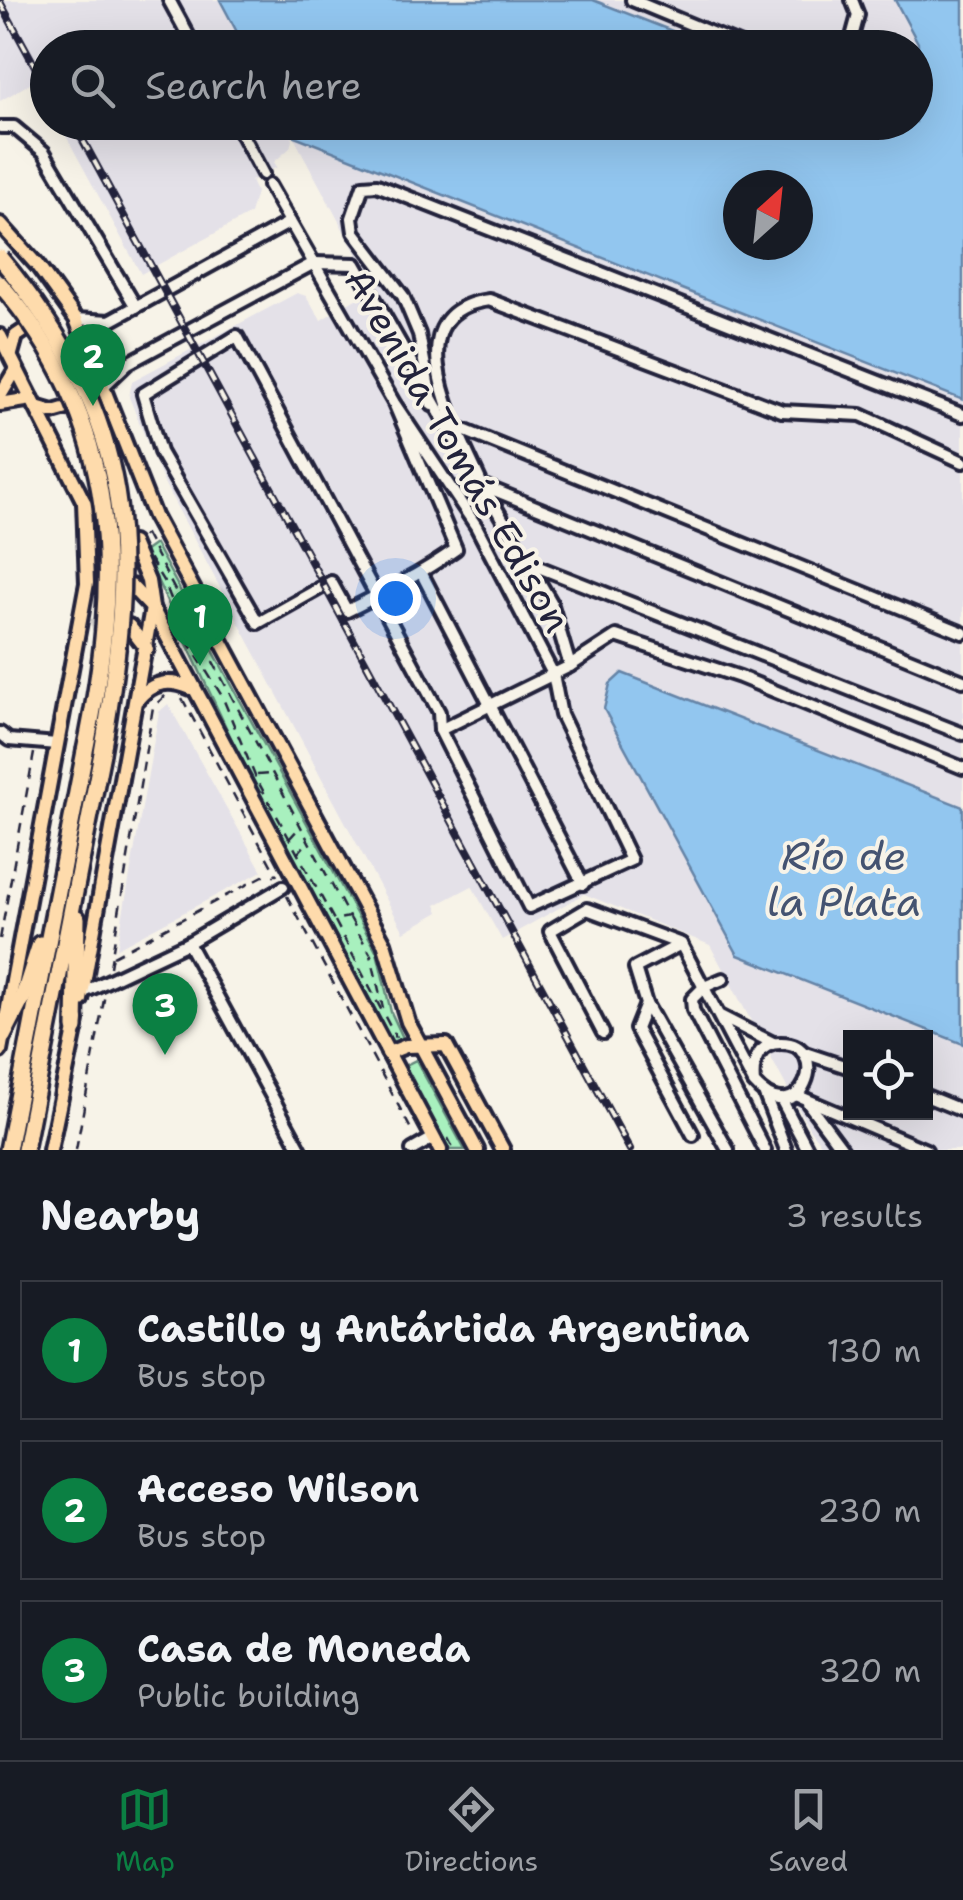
<!DOCTYPE html>
<meta charset="utf-8">
<style>
body{margin:0;font-family:"Shantell Sans",sans-serif;background:#242831;color:#f1f3f6}
.controls{position:absolute;right:30px;bottom:30px;display:grid;overflow:hidden;border-radius:0px;box-shadow:0 10px 40px #0002}
.controls button{width:90px;height:90px;display:grid;place-items:center;padding:0;border:0;border-bottom:2px solid #363941;background:#171b24;color:#f1f3f6;font:50px sans-serif}
.compass{position:absolute;left:723px;top:170px;width:90px;height:90px;border-radius:50%;background:#171b24;box-shadow:0 10px 40px #0002;rotate:27deg}
.you{position:absolute;left:395px;top:598px;width:35px;height:35px;margin:-25px;border:8px solid #fff;border-radius:50%;background:#1a73e8;box-shadow:0 0 0 15px #1a73e833}
.badge{display:grid;place-items:center;width:65px;height:65px;border-radius:50%;background:#0b8043;color:#fff;font-size:32px;font-weight:700}
.pin{position:absolute;translate:-50% -82px;filter:drop-shadow(0 2px 5px #0008)}
.pin::after{content:'';position:absolute;top:52px;width:35px;height:30px;background:inherit;clip-path:polygon(0 0,100% 0,50% 100%)}
.list{margin:0;padding:0;list-style:none}
h2{display:flex;justify-content:space-between;align-items:center;height:130px;margin:0;padding:0 40px;font-size:42px}
h2 small{font-size:32px;font-weight:400;color:#9ea1a6}
.list li{display:grid;grid-template-columns:65px 1fr auto;gap:30px;align-items:center;box-sizing:border-box;height:140px;margin:0 20px 20px;padding:0 20px;border:2px solid #363941;border-radius:0px}
.list b{display:block;font-size:38px;white-space:nowrap}
.list p{margin:0;font-size:32px;white-space:nowrap;color:#9ea1a6}
.list em{font-size:32px;font-style:normal;color:#9ea1a6}
.icon{flex:none;width:55px;height:55px;fill:none;stroke:currentColor;stroke-width:2;stroke-linecap:round;stroke-linejoin:round}
.map{position:relative;flex:none;width:963px;height:1150px;overflow:hidden}
.search{position:absolute;background:#171b24;box-shadow:0 10px 40px #0002;left:30px;right:30px;top:30px;height:110px;display:flex;align-items:center;gap:25px;box-sizing:border-box;padding:0 35px;border-radius:55px;color:#9ea1a6;font-size:38px}
.sheet{height:610px;background:#171b24}
nav{display:flex;justify-content:space-around;align-items:center;box-sizing:border-box;height:140px;border-top:2px solid #363941;background:#171b24;font-size:28px;color:#9ea1a6}
nav a{display:grid;justify-items:center;gap:5px}
nav .on{color:#0b8043}
.map>svg:first-child{display:block}
</style>
<div class="map">
<svg width="963" height="1150" viewBox="0 0 963 1150">
<rect width="100%" height="100%" fill="#f7f3e8"/>
<filter id="ink" filterUnits="userSpaceOnUse"><feTurbulence type="fractalNoise" baseFrequency=".01" numOctaves="2"/><feDisplacementMap in="SourceGraphic" scale="20" xChannelSelector="R" yChannelSelector="G"/><feConvolveMatrix kernelMatrix="1 2 1 2 8 2 1 2 1" color-interpolation-filters="sRGB"/></filter>
<g filter="url(#ink)">
<!-- built -->
<g fill="#e4e1e8" fill-rule="evenodd">
<path d="M 0,0 L 220,0 L 245,47 L 48,48 L 47,100 L 36,80 L 0,101 Z"/>
<path d="M 593,0 L 895,0 L 918,43 L 916,49 L 713,47 Z"/>
<path d="M 59,123 L 286,123 L 293,135 L 963,400 L 963,807 L 622,673 L 604,706 L 738,955 L 963,1044 L 963,1150 L 826,1150 L 810,1130 L 710,945 L 584,894 L 502,940 L 472,886 L 436,905 L 439,912 L 404,932 L 163,481 L 129,397 L 132,381 L 297,293 L 306,296 L 321,320 L 364,294 L 362,290 L 372,283 L 293,136 L 290,148 L 274,162 L 277,167 L 251,181 L 256,192 L 250,214 L 141,274 ZM 850,1038 L 926,1038 L 926,1112 L 850,1112 Z"/>
<path d="M 168,704 L 262,871 L 117,948 L 159,712 Z"/>
</g>
<!-- green -->
<g fill="#a8f0be" stroke="#65897c" stroke-width="2.5">
<path d="M 155,544 L 377,952 L 391,1012 L 404,1040 L 393,1043 L 239,755 L 144,552 Z"/>
<path d="M 416,1060 L 465,1150 L 450,1150 L 404,1066 Z"/>
</g>
<!-- water -->
<g fill="#92c6ef" stroke="#6584a7" stroke-width="2.5" fill-rule="evenodd">
<path d="M 220,0 L 593,0 L 713,47 L 245,47 Z"/>
<path d="M 895,0 L 963,0 L 963,400 L 292,135 L 286,123 L 916,122 L 918,43 ZM 738,185 L 798,185 L 798,245 L 738,245 Z"/>
<path d="M 622,673 L 963,807 L 963,1044 L 738,955 L 604,709 L 610,684 Z"/>
</g>
<g fill="none" stroke-linecap="round" stroke-linejoin="round">
<!-- major-tunnel -->
<g stroke="#ccc9c5" stroke-width="12" stroke-dasharray="12 6" stroke-linecap="butt">
<path d="M 0,273 L 24,301"/>
<path d="M 91,625 L 113,620"/>
</g>
<defs>
<g id="minor">
<path d="M 169,0 L 195,48"/>
<path d="M 632,0 L 748,48"/>
<path d="M 849,48 L 858,15 L 852,0"/>
<path d="M 235,122 L 263,174"/>
<path d="M 0,127 L 14,127 L 44,152 L 136,307"/>
<path d="M 269,185 L 394,403 L 476,526 L 553,674 L 561,715 L 631,860 L 529,907 L 440,730 L 439,712 L 237,336 L 143,394 L 160,452 L 258,623 L 331,582 L 347,611 C 385,592 421,574 456,549 L 394,403"/>
<path d="M 76,319 L 110,321 L 290,222"/>
<path d="M 105,385 L 128,363 L 314,263 L 355,264 L 466,459"/>
<path d="M 432,405 L 419,334 L 403,296 L 354,232 L 352,218 L 363,186 L 377,185 L 963,415"/>
<path d="M 456,427 L 963,633"/>
<path d="M 963,462 L 861,415 L 782,411 L 489,300 C 390,313 459,432 482,485 L 963,681"/>
<path d="M 483,486 L 551,602 L 570,666"/>
<path d="M 531,564 L 963,734"/>
<path d="M 422,574 L 583,884"/>
<path d="M 440,730 L 570,666 L 616,636 L 740,677 L 963,768"/>
<path d="M 0,733 L 9,740 L 57,744"/>
<path d="M 188,943 L 283,887"/>
<path d="M 681,944 L 754,1083 C 801,1136 834,1043 781,1043 C 757,1043 752,1063 754,1083"/>
<path d="M 681,944 L 635,968 L 646,1004 L 636,1029 L 693,1135"/>
<path d="M 723,979 L 704,987 L 692,999 L 693,1010 L 765,1150"/>
<path d="M 82,993 L 188,943 L 301,1150"/>
<path d="M 646,1004 L 728,1150"/>
<path d="M 720,1016 L 773,1043"/>
<path d="M 603,1033 L 550,931 L 587,909 L 681,944"/>
<path d="M 802,1052 L 850,1068"/>
<path d="M 765,1095 L 786,1150"/>
<path d="M 796,1095 L 926,1150"/>
<path d="M 926,1096 L 963,1111"/>
<path d="M 781,1099 L 808,1150"/>
<path d="M 808,1103 L 843,1150"/>
<path d="M 412,1150 L 433,1138"/>
</g>
<g id="major">
<path d="M 0,224 L 37,265 L 76,319 L 154,516 L 384,943 L 408,1022 L 477,1150"/>
<path d="M 0,336 L 87,508"/>
<path d="M 11,354 L 16,336 L 25,330"/>
<path d="M 0,396 L 16,369"/>
<path d="M 0,404 L 32,399"/>
<path d="M 36,407 L 53,412 L 67,408"/>
<path d="M 131,586 L 152,608 L 440,1150"/>
<path d="M 129,626 L 147,649"/>
<path d="M 138,699 C 153,681 170,679 191,688"/>
<path d="M 81,1000 L 152,608 L 148,581 L 132,543"/>
<path d="M 0,1051 L 87,583 L 84,502"/>
<path d="M 388,1053 L 406,1046 L 446,1045 L 503,1150"/>
<path d="M 50,1150 L 77,1020"/>
</g>
<g id="highway">
<path d="M 75,1028 L 77,918"/>
<path d="M 3,1036 L 23,997 L 40,944"/>
<path d="M 8,1150 L 85,751"/>
<path d="M 25,1150 L 102,753"/>
</g>
</defs>
<!-- minor casing -->
<use href="#minor" stroke="#22223b" stroke-width="18"/>
<!-- major casing -->
<use href="#major" stroke="#22223b" stroke-width="20"/>
<!-- highway casing -->
<use href="#highway" stroke="#22223b" stroke-width="22"/>
<!-- path -->
<g stroke="#22223b" stroke-width="2.5" stroke-dasharray="10 8" stroke-linecap="butt">
<path d="M 145,534 L 349,917 L 334,920 L 255,776 L 222,696 L 190,645 L 165,584 L 139,541 Z"/>
<path d="M 182,698 L 277,876"/>
<path d="M 257,775 L 272,774"/>
<path d="M 289,839 L 300,827"/>
<path d="M 297,854 L 308,842"/>
<path d="M 287,896 L 413,1133"/>
<path d="M 350,918 L 371,955 L 383,1008"/>
<path d="M 335,921 L 396,1038"/>
<path d="M 0,939 L 34,753"/>
<path d="M 113,956 L 263,876 L 275,876"/>
<path d="M 110,967 L 153,707 L 166,695"/>
<path d="M 448,1138 L 454,1150"/>
<path d="M 76,1150 L 105,994"/>
</g>
<!-- minor -->
<use href="#minor" stroke="#f7f3e8" stroke-width="10"/>
<!-- major -->
<use href="#major" stroke="#fedbac" stroke-width="12"/>
<!-- highway -->
<use href="#highway" stroke="#fedbac" stroke-width="15"/>
<defs>
<g id="rail">
<path d="M 0,2 L 48,90"/>
<path d="M 73,122 L 630,1150"/>
</g>
</defs>
<!-- rail casing -->
<use href="#rail" stroke="#22223b" stroke-width="8"/>
<!-- rail -->
<use href="#rail" stroke="#f7f3e8" stroke-width="4" stroke-dasharray="11" stroke-linecap="butt"/>
<defs>
<g id="highway-bridge">
<path d="M 0,258 C 139,425 137,550 102,753"/>
<path d="M 0,284 C 123,425 121,579 85,751"/>
</g>
</defs>
<!-- highway-bridge casing -->
<use href="#highway-bridge" stroke="#22223b" stroke-width="22" stroke-linecap="butt"/>
<!-- highway-bridge -->
<use href="#highway-bridge" stroke="#fedbac" stroke-width="15"/>
</g>
</g>
<g text-anchor="middle" dominant-baseline="central" stroke-width="8" stroke-linejoin="round" paint-order="stroke">
<!-- street labels -->
<g font-size="38" fill="#22223b" stroke="#f7f3e8">
<text transform="translate(458 450) rotate(60)">Avenida Tomás Edison</text>
</g>
<!-- water labels -->
<g font-size="40" font-style="italic" fill="#445371" stroke="#f7f3e8">
<text x="844" y="856">Río de<tspan x="844" dy="46">la Plata</tspan></text>
</g>
</g>
</svg>
<div class="controls">
<button><svg class="icon" aria-label="locate" viewBox="0 0 24 24"><circle cx="12" cy="12" r="6"/><path d="M12 2v4M12 18v4M2 12h4M18 12h4"/></svg></button>
</div>
<svg class="compass" viewBox="-18 -18 36 36"><path d="M0-13l5 13h-10z" fill="#e53935"/><path d="M0 13l5-13h-10z" fill="#9ea1a6"/></svg>
<div class="you"></div>
<div class="pin badge" style="left:200px;top:666px">1</div>
<div class="pin badge" style="left:93px;top:406px">2</div>
<div class="pin badge" style="left:165px;top:1055px">3</div>
<div class="search"><svg class="icon" aria-label="search" viewBox="0 0 24 24"><circle cx="10" cy="10" r="6"/><path d="M15 15l6 6"/></svg>Search here</div>
</div>
<section class="sheet">
<h2>Nearby<small>3 results</small></h2>
<ul class="list">
<li><span class="badge">1</span><div><b>Castillo y Antártida Argentina</b><p>Bus stop</p></div><em>130 m</em></li>
<li><span class="badge">2</span><div><b>Acceso Wilson</b><p>Bus stop</p></div><em>230 m</em></li>
<li><span class="badge">3</span><div><b>Casa de Moneda</b><p>Public building</p></div><em>320 m</em></li>
</ul>
</section>
<nav>
<a class="on"><svg class="icon" aria-label="map" viewBox="0 0 24 24"><path d="M3 6l6-2 6 2 6-2v14l-6 2-6-2-6 2zM9 4v14M15 6v14"/></svg>Map</a>
<a><svg class="icon" aria-label="directions" viewBox="0 0 24 24"><path d="M12 3l9 9-9 9-9-9zM9 14v-3h6M13 9l2 2-2 2"/></svg>Directions</a>
<a><svg class="icon" aria-label="saved" viewBox="0 0 24 24"><path d="M7 4h10v16l-5-4-5 4z"/></svg>Saved</a>
</nav>
